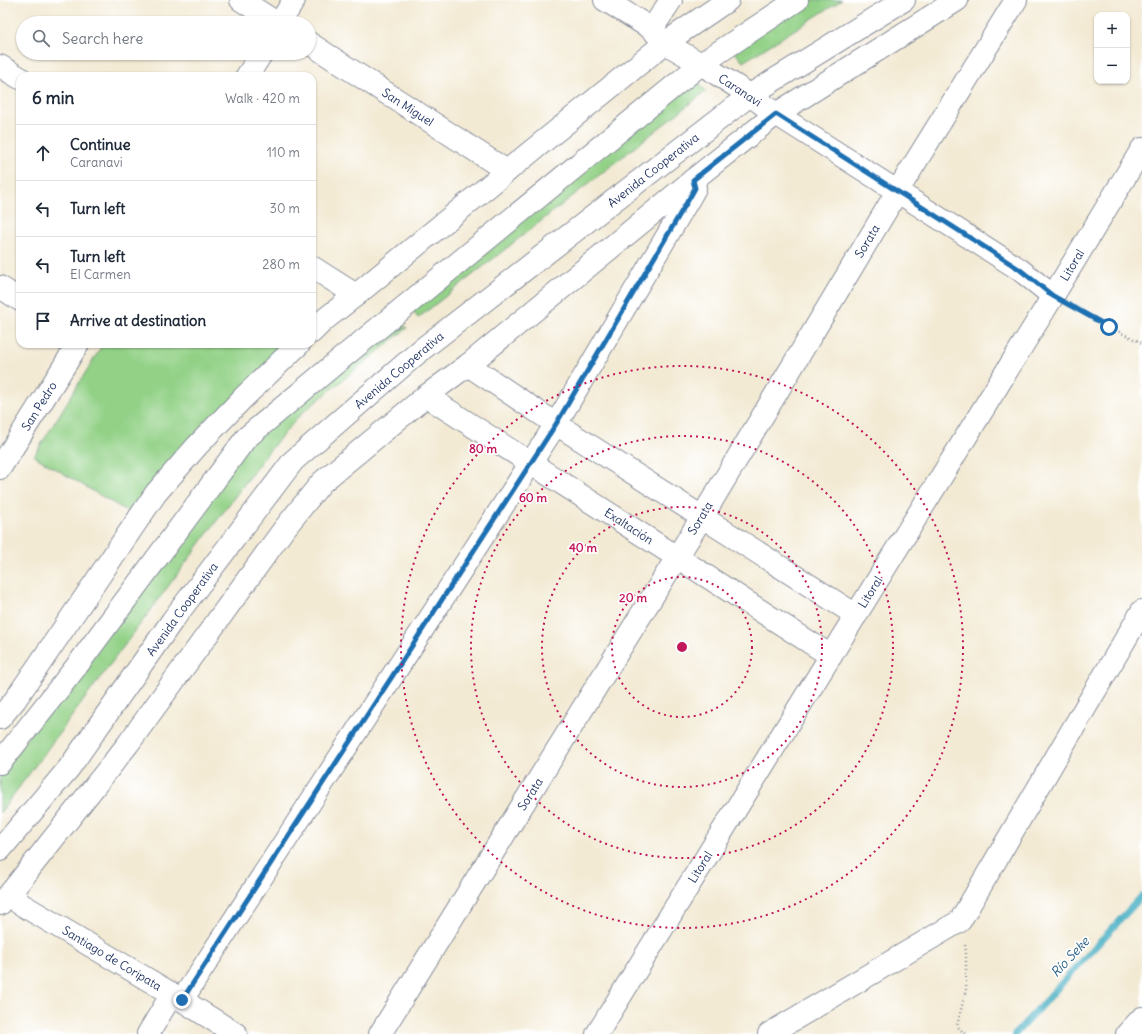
<!DOCTYPE html>
<meta charset="utf-8">
<style>
body{margin:0;font-family:Delius,sans-serif;background:#f6f6f7;color:#1f2937}
.controls{position:absolute;right:12px;top:12px;display:grid;overflow:hidden;border-radius:8px;box-shadow:0 1px 3px #0004}
.controls button{width:36px;height:36px;display:grid;place-items:center;padding:0;border:0;border-bottom:1px solid #e0e1e3;background:#fff;color:#1f2937;font:20px sans-serif}
.stop{position:absolute;width:12px;height:12px;margin:-9px;border:3px solid #1f6fb2;border-radius:50%;background:#fff}
.stop.end{background:#1f6fb2;border-color:#fff;box-shadow:0 1px 4px #0008}
.list{margin:0;padding:0;list-style:none}
h2{display:flex;justify-content:space-between;align-items:center;height:52px;margin:0;padding:0 16px;font-size:17px}
h2 small{font-size:13px;font-weight:400;color:#747a83}
.list li{display:grid;grid-template-columns:26px 1fr auto;gap:12px;align-items:center;box-sizing:border-box;height:56px;padding:0 16px;border-top:1px solid #e0e1e3}
.list b{display:block;font-size:15px;white-space:nowrap}
.list p{margin:0;font-size:13px;white-space:nowrap;color:#747a83}
.list em{font-size:13px;font-style:normal;color:#747a83}
.icon{flex:none;width:22px;height:22px;fill:none;stroke:currentColor;stroke-width:2;stroke-linecap:round;stroke-linejoin:round}
.map{position:relative;flex:none;width:1142px;height:1034px;overflow:hidden}
.search{position:absolute;background:#fff;box-shadow:0 1px 3px #0004;left:16px;top:16px;width:300px;height:44px;display:flex;align-items:center;gap:10px;box-sizing:border-box;padding:0 14px;border-radius:22px;color:#747a83;font-size:15px}
.panel{position:absolute;background:#fff;box-shadow:0 1px 3px #0004;left:16px;top:72px;width:300px;height:276px;border-radius:12px}
.map>svg:first-child{display:block}
</style>
<div class="map">
<svg width="1142" height="1034" viewBox="0 0 1142 1034">
<rect width="100%" height="100%" fill="#fff"/>
<filter id="ink" filterUnits="userSpaceOnUse"><feTurbulence type="fractalNoise" baseFrequency=".025" numOctaves="2"/><feDisplacementMap in="SourceGraphic" scale="8" xChannelSelector="R" yChannelSelector="G"/><feConvolveMatrix kernelMatrix="1 2 1 2 8 2 1 2 1" color-interpolation-filters="sRGB"/></filter>
<filter id="wash" filterUnits="userSpaceOnUse"><feTurbulence type="fractalNoise" baseFrequency=".012" numOctaves="4" result="noise"/><feDisplacementMap in="SourceGraphic" scale="16" xChannelSelector="R" yChannelSelector="G"/><feGaussianBlur stdDeviation="0.9" result="paint"/><feColorMatrix in="noise" values="0 0 0 0 0 0 0 0 0 0 0 0 0 0 0 0 0 1.4 0 .05"/><feComposite in="paint" operator="in"/></filter>
<g filter="url(#wash)">
<rect width="100%" height="100%" fill="#f3ead4"/>
<!-- green -->
<g fill="#93d187" stroke="#578072">
<path d="M 800,0 L 842,0 L 743,62 L 729,45 Z"/>
<path d="M 693,78 L 706,91 L 418,318 L 406,302 Z"/>
<path d="M 393,314 L 407,328 L 301,414 L 268,452 L 0,813 L 0,775 L 250,435 Z"/>
<path d="M 103,344 L 288,344 L 218,413 L 128,512 L 34,456 Z"/>
</g>
<g fill="none" stroke-linecap="round" stroke-linejoin="round">
<!-- stream -->
<path stroke="#43adc2" stroke-width="7" d="M 1015,1034 L 1142,896"/>
</g>
</g>
<g filter="url(#ink)">
<g fill="none" stroke-linecap="round" stroke-linejoin="round">
<defs>
<g id="minor">
<path d="M 241,0 L 277,23"/>
<path d="M 605,0 L 652,29 L 665,43 L 701,64 L 750,95 L 776,114 L 1019,269 L 1053,296"/>
<path d="M 280,23 L 294,0"/>
<path d="M 652,29 L 671,0"/>
<path d="M 309,43 L 507,171"/>
<path d="M 0,66 L 20,78"/>
<path d="M 247,76 L 262,53"/>
<path d="M 312,267 L 356,295"/>
<path d="M 0,287 L 20,300"/>
<path d="M 312,332 L 324,320 L 356,295 L 507,171 L 665,43 L 728,0"/>
<path d="M 468,365 L 556,424 L 856,615"/>
<path d="M 426,396 L 831,656"/>
<path d="M 0,468 L 78,344"/>
<path d="M 0,718 L 15,700 L 156,493 L 197,446 L 243,398 L 299,344"/>
<path d="M 0,763 L 76,667 L 246,438 L 337,362 L 701,64 L 797,0"/>
<path d="M 0,850 L 69,768 L 172,621 L 293,461 L 421,350 L 750,95 L 904,0"/>
<path d="M 12,891 L 19,903 L 172,994 L 236,1034"/>
<path d="M 0,904 L 12,891 L 128,744 L 284,529 L 322,482 L 426,396 L 468,365 L 693,180 L 776,114 L 957,0"/>
<path d="M 182,1000 L 556,424 L 690,197 L 695,188 L 693,180"/>
<path d="M 148,1034 L 172,994"/>
<path d="M 380,1034 L 702,517 L 897,192 L 1016,0"/>
<path d="M 597,1034 L 1053,296 L 1142,149"/>
<path d="M 769,1034 L 960,921 L 1142,611"/>
<path d="M 1127,1034 L 1142,1018"/>
</g>
</defs>
<!-- minor casing -->
<use href="#minor" stroke="#878c99" stroke-width="24"/>
<!-- path -->
<g stroke="#878c99" stroke-width="2.5" stroke-dasharray="1 3" stroke-linecap="butt">
<path d="M 1073,307 L 1109,327 L 1142,343"/>
<path d="M 965,945 L 966,952 L 966,989 L 957,1026 L 965,1034"/>
</g>
<!-- minor -->
<use href="#minor" stroke="#fff" stroke-width="22"/>
</g>
</g>
<g fill="none" stroke-linecap="round" stroke-linejoin="round" filter="url(#ink)">
<!-- route -->
<path stroke="#1f6fb2" stroke-width="5" d="M 182,1000 L 556,424 L 690,197 L 695,188 L 693,180 L 776,114 L 1019,269 L 1053,296 L 1109,327"/>
</g>
<!-- distance rings -->
<g fill="none" stroke="#c2185b" stroke-width="2" stroke-dasharray="2 4">
<circle cx="682" cy="647" r="70"/>
<circle cx="682" cy="647" r="140"/>
<circle cx="682" cy="647" r="211"/>
<circle cx="682" cy="647" r="281"/>
</g>
<g text-anchor="middle" dominant-baseline="central" stroke-width="3.5" stroke-linejoin="round" paint-order="stroke">
<!-- street labels -->
<g font-size="12" fill="#1b2f5e" stroke="#fff">
<text transform="translate(740 90) rotate(33)">Caranavi</text>
<text transform="translate(408 107) rotate(33)">San Miguel</text>
<text transform="translate(653 170) rotate(-38)">Avenida Cooperativa</text>
<text transform="translate(867 241) rotate(-59)">Sorata</text>
<text transform="translate(1072 265) rotate(-59)">Litoral</text>
<text transform="translate(399 370) rotate(-40)">Avenida Cooperativa</text>
<text transform="translate(39 406) rotate(-58)">San Pedro</text>
<text transform="translate(700 518) rotate(-59)">Sorata</text>
<text transform="translate(629 526) rotate(33)">Exaltación</text>
<text transform="translate(870 592) rotate(-58)">Litoral</text>
<text transform="translate(182 609) rotate(-54)">Avenida Cooperativa</text>
<text transform="translate(530 794) rotate(-58)">Sorata</text>
<text transform="translate(700 867) rotate(-58)">Litoral</text>
<text transform="translate(112 958) rotate(31)">Santiago de Coripata</text>
</g>
<!-- water labels -->
<g font-size="13" font-style="italic" fill="#2b6186" stroke="#fff">
<text transform="translate(1070 957) rotate(-47)">Río Seke</text>
</g>
</g>
<circle cx="682" cy="647" r="6" fill="#c2185b" stroke="#fff" stroke-width="2"/>
<g font-size="12" text-anchor="middle" font-weight="bold" fill="#c2185b" stroke="#fff" stroke-width="3.5" stroke-linejoin="round" paint-order="stroke">
<text x="483" y="453">80 m</text>
<text x="533" y="502">60 m</text>
<text x="583" y="552">40 m</text>
<text x="633" y="602">20 m</text>
</g>
</svg>
<div class="controls">
<button>+</button>
<button>−</button>
</div>
<div class="stop" style="left:1109px;top:327px"></div>
<div class="stop end" style="left:182px;top:1000px"></div>
<div class="search"><svg class="icon" aria-label="search" viewBox="0 0 24 24"><circle cx="10" cy="10" r="6"/><path d="M15 15l6 6"/></svg>Search here</div>
<section class="panel">
<h2>6 min<small>Walk · 420 m</small></h2>
<ul class="list">
<li><svg class="icon" aria-label="ahead" viewBox="0 0 24 24"><path d="M12 20V5M6 11l6-6 6 6"/></svg><div><b>Continue</b><p>Caranavi</p></div><em>110 m</em></li>
<li><svg class="icon" aria-label="left" viewBox="0 0 24 24"><path d="M17 20v-9H6M10 6l-5 5 5 5"/></svg><div><b>Turn left</b></div><em>30 m</em></li>
<li><svg class="icon" aria-label="left" viewBox="0 0 24 24"><path d="M17 20v-9H6M10 6l-5 5 5 5"/></svg><div><b>Turn left</b><p>El Carmen</p></div><em>280 m</em></li>
<li><svg class="icon" aria-label="arrive" viewBox="0 0 24 24"><path d="M6 21V4h12l-3 4 3 4H6"/></svg><div><b>Arrive at destination</b></div></li>
</ul>
</section>
</div>
